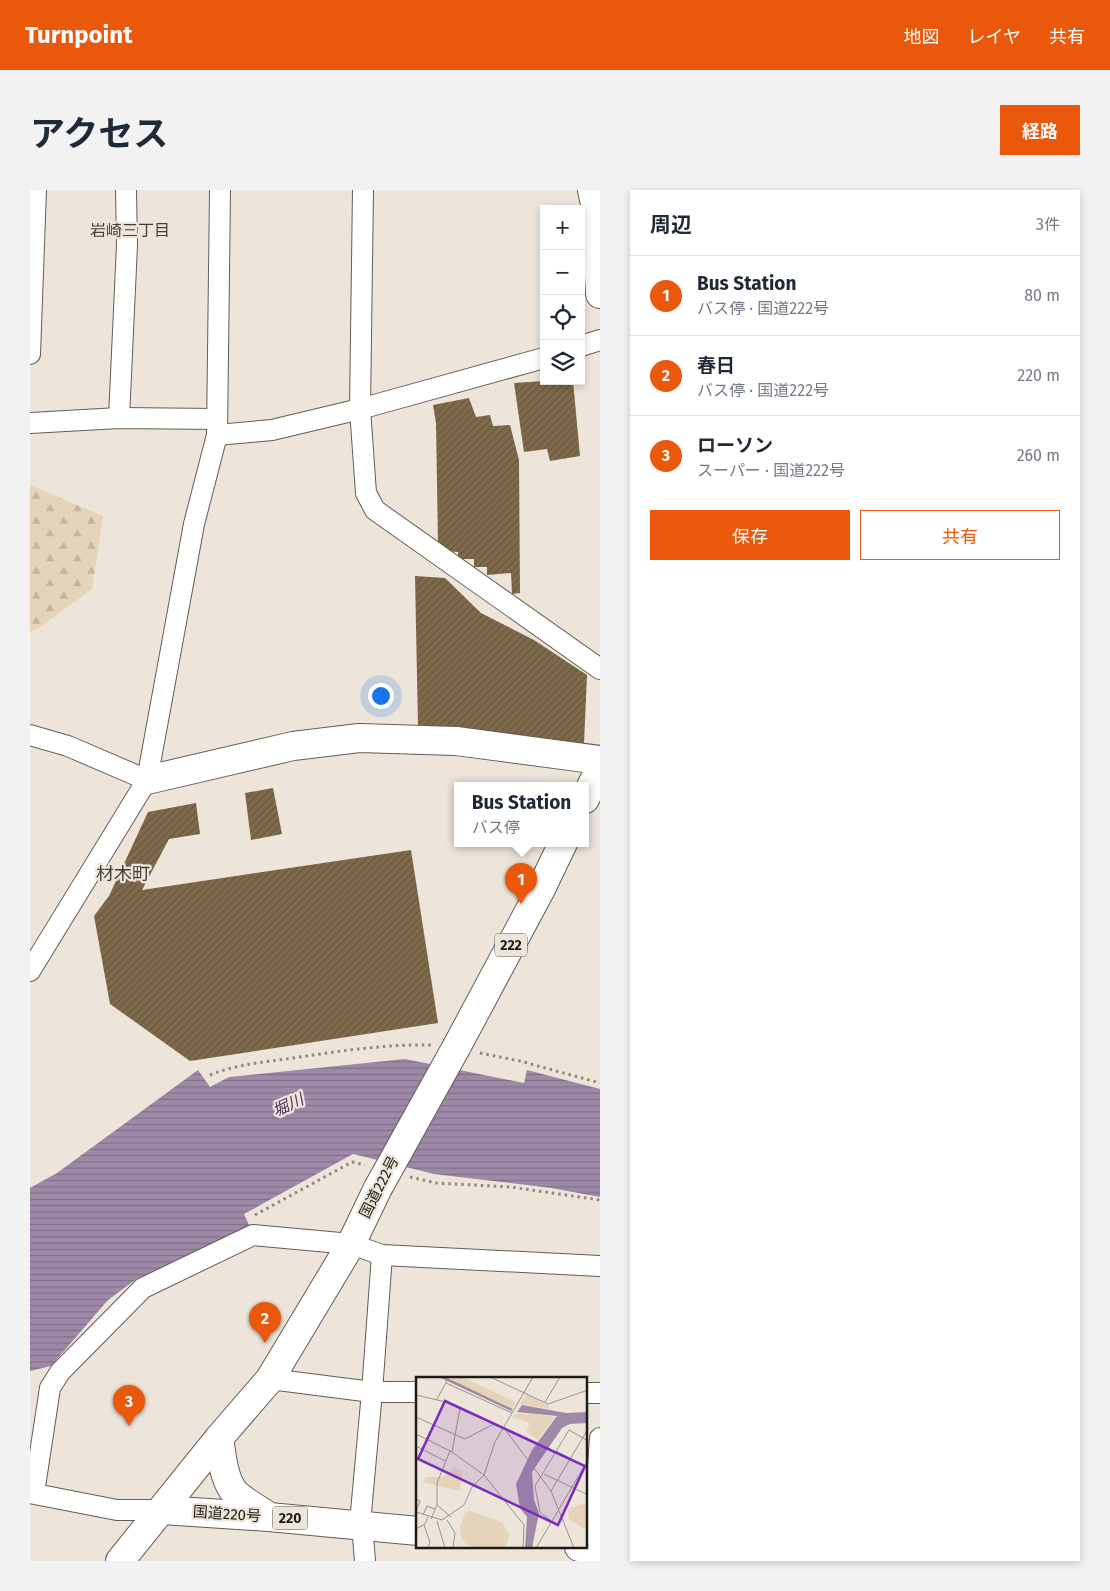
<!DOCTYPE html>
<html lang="ja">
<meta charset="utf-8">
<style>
body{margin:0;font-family:"Fira Sans","Noto Sans JP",sans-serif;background:#f2f2f3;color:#1f2937}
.controls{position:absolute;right:15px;top:15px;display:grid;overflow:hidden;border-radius:0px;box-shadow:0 2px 8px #0003}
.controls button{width:45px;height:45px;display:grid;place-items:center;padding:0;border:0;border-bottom:1px solid #e0e1e3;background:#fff;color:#1f2937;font:25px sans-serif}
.you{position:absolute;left:350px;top:505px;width:18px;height:18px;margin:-12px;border:4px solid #fff;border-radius:50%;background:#1a73e8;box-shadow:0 0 0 8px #1a73e833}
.badge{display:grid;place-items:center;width:32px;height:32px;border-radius:50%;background:#ea580c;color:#fff;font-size:16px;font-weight:700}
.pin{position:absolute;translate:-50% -41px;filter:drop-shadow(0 1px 2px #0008)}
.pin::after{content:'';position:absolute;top:26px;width:18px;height:15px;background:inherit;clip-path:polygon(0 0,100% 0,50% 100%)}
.popup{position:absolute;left:424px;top:592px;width:135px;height:65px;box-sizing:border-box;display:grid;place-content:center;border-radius:0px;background:#fff;filter:drop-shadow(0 1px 4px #0005);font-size:16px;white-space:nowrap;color:#747a83}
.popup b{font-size:19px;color:#1f2937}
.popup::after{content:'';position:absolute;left:50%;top:100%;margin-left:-10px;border:10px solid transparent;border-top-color:#fff}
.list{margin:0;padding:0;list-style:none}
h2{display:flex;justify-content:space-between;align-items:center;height:65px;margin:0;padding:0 20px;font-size:21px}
h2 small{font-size:16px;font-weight:400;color:#747a83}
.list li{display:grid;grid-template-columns:32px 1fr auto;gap:15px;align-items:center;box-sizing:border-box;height:80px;padding:0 20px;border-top:1px solid #e0e1e3}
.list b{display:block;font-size:19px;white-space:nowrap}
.list p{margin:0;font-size:16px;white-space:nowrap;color:#747a83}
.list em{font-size:16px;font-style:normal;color:#747a83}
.actions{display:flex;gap:10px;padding:15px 20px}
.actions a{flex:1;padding:11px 0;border:1px solid #ea580c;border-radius:0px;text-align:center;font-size:18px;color:#ea580c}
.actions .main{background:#ea580c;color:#fff}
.icon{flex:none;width:28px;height:28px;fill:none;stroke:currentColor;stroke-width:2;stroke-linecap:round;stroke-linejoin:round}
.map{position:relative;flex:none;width:570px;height:1371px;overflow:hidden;border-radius:0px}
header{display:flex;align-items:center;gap:30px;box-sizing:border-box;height:70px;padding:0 25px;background:#ea580c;color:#fff}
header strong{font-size:24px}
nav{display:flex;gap:28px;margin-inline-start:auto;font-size:18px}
.intro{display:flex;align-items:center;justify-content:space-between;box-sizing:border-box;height:120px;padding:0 30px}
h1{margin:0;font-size:35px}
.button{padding:12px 22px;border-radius:0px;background:#ea580c;color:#fff;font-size:18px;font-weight:700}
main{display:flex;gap:30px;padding:0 30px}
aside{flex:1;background:#fff;border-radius:0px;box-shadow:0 2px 8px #0003}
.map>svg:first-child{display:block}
</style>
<header>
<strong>Turnpoint</strong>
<nav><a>地図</a><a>レイヤ</a><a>共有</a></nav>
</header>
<div class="intro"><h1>アクセス</h1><a class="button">経路</a></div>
<main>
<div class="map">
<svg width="570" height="1371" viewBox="0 0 570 1371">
<defs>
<pattern id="forest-firs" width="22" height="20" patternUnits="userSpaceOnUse" patternTransform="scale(1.25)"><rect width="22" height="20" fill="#e5d4b9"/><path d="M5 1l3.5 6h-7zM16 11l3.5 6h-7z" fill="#c4b59e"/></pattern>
<pattern id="water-rules" width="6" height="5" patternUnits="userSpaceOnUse" patternTransform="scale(1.25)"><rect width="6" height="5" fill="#9f89a8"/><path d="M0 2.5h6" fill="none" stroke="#816f88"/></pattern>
<pattern id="building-hatch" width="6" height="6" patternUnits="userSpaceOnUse" patternTransform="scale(1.25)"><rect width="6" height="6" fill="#7f6b4b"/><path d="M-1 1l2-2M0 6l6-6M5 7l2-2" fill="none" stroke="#67573d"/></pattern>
</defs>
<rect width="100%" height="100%" fill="#ede5da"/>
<!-- forest -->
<path fill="url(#forest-firs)" d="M 0,295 L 73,326 L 62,399 L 10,437 L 0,442 Z"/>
<!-- water -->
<path fill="url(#water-rules)" d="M 375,869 L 494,893 L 497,880 L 570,899 L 570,1007 L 521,998 L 404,984 L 323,964 L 214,1024 L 220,1037 L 105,1090 L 78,1110 L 21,1176 L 0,1181 L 0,998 L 27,983 L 168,880 L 180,897 L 199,887 Z"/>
<!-- building -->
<g fill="url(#building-hatch)">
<path d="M 514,191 L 543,191 L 550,266 L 520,271 L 517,259 L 494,262 L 484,193 Z"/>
<path d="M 439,208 L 446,227 L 460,225 L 463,236 L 480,235 L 489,270 L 490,403 L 482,404 L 481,383 L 457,385 L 457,377 L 444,377 L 444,369 L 428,369 L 428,362 L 413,361 L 408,354 L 406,233 L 403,215 Z"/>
<path d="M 385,386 L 415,388 L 451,423 L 504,450 L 557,485 L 554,553 L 388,537 Z"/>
<path d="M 243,598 L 252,644 L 221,650 L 215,603 Z"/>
<path d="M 166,613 L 170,644 L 139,649 L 112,700 L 381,660 L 408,833 L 160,871 L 80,814 L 64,726 L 79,706 L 118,622 Z"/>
</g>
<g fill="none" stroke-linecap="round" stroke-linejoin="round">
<defs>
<g id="street">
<path d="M 333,0 L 330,219 L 336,303 L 345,320 L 570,479"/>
<path d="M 551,156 L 570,150"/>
<path d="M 0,164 L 6,0"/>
<path d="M 89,228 L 97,55 L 96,0"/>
<path d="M 0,233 L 89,228 L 187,229"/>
<path d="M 187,245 L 242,240 L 330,219 L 514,168"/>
<path d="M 0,545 L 38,556 L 117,590"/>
<path d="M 0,781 L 117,590 L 164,334 L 187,245 L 190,0"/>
<path d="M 240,1189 L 342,1202 L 388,1202"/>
<path d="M 556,1203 L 570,1203"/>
<path d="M 0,1303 L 87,1320 L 132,1320"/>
<path d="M 4,1303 L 20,1198 L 30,1182 L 113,1098 L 223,1045 L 321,1054 L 352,1065 L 570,1076"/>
<path d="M 335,1371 L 331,1322 L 342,1202 L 352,1065"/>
<path d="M 561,1371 L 570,1248"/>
</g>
<path id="secondary" d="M 117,590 L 263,556 L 329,548 L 426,551 L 570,570"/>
<g id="highway">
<path d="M 562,0 L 565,14 L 570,104"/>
<path d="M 555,609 L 570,578"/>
<path d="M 427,856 L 511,699 L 533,653"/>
<path d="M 189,1248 C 192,1265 193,1290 206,1304 C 215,1312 228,1319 238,1326"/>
<path d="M 132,1320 L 239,1327 L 388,1341"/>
<path d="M 549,1357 L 570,1359"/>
<path d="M 90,1371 L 189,1248 L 240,1189 L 321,1054 L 348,998"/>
</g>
</defs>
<!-- street casing -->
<use href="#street" stroke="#645d53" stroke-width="22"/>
<!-- secondary casing -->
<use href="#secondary" stroke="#645d53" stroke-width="30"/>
<!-- highway casing -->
<use href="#highway" stroke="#645d53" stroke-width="30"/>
<!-- path -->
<g stroke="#8e8880" stroke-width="3" stroke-dasharray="2.5 4" stroke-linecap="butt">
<path d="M 450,863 L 490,871 L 570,893"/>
<path d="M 180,885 C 207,874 235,872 263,868 C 309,861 356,854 402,855"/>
<path d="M 380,987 L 406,993 L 481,997 L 570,1010"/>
<path d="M 225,1025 L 322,972 L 335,975"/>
</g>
<!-- street -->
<use href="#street" stroke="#fff" stroke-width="20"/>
<!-- secondary -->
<use href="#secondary" stroke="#fff" stroke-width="28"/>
<!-- highway -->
<use href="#highway" stroke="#fff" stroke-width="28"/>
<defs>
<path id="highway-bridge" d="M 348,998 L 427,856"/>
</defs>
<!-- highway-bridge casing -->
<use href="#highway-bridge" stroke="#645d53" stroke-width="30" stroke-linecap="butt"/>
<!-- highway-bridge -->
<use href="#highway-bridge" stroke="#fff" stroke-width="28"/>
</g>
<g text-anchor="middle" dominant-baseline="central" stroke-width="4.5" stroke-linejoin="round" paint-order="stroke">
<!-- shield labels -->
<g fill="#ede5da" stroke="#5c5852" stroke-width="1">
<rect x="465" y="743.5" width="32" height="23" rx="4"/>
<rect x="242.5" y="1316.5" width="35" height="23" rx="4"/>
</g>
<g font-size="14" font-weight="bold" fill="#1e1b17">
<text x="481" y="755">222</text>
<text x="260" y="1328">220</text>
</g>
<!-- street labels -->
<g font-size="15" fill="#1e1b17" stroke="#ede5da">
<text transform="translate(349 997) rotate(-63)">国道222号</text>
<text transform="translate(197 1324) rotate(4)">国道220号</text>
</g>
<!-- neighbourhood labels -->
<g font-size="16" fill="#453f35" stroke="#ede5da">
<text x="100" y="40">岩崎三丁目</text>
</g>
<!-- water labels -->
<g font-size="16" font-style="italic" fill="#4e2e59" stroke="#ede5da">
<text transform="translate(258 915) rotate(-25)">堀川</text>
</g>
<!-- quarter labels -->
<g font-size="18" fill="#453f35" stroke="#ede5da">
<text x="93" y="684">材木町</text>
</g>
</g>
<!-- overview -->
<g transform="translate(386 1187)">
<rect width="171" height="171" fill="#ede5da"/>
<path d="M 39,90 L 46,95 L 44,114 L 7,105 L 10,100 L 27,100 ZM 172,125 L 171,152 L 168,152 L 153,142 L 152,132 ZM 54,134 L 86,145 L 94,158 L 89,171 L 58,171 L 50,167 L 45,160 L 44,150 L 49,136 Z" fill="#e5d4b9"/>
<path d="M 35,0 L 46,0 L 100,25 L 96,31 L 34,3 ZM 110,17 L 132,28 L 134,32 L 104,27 ZM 99,37 L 116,37 L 139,40 L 122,63 L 110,55 L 114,46 L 97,40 Z" fill="#e5d4b9"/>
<path d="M 106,28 L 150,36 L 171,35 L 171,46 L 154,47 L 146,51 L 116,95 L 118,123 L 123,136 L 116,171 L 109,171 L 111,140 L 104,131 L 100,107 L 116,73 L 141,39 L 101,35 Z" fill="#9f89a8"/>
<path fill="none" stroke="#9f89a8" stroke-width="2.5" d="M 26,0 L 96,33"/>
<path fill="none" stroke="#9a948c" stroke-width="1" d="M 74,0 L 132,27 L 172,13M 30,6 L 96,36M 0,18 L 30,25 L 88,51 L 135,114 L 158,171M 21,22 L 33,0M 129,25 L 144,0M 0,40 L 49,62 L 78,47M 0,57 L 36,75 L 68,98 L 108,148 L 107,171M 0,69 L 29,84M 140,74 L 172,91M 36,75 L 44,31M 0,80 L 26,93M 128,97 L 172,118M 135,114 L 172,52M 0,122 L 4,124 L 0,134M 21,128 L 35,140M 143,132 L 172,83M 0,135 L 26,143 L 48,128 L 56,110 L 68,98 L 79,65 L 117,0M 7,138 L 11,129 L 19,132M 15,142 L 21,128 L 21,106 L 34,74M 31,143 L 39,156 L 37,171M 21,144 L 29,171M 135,144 L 124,135 L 119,109 L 153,53 L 172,64M 8,148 L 14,165 L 12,171M 0,152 L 9,147 L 12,140M 120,171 L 142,134"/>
<path fill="#7b2cbf" fill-opacity="0.15" stroke="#7b2cbf" stroke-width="2.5" d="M 29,24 L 169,89 L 142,148 L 2,82 Z"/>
<rect width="171" height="171" fill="none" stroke="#1e1b17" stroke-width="2.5"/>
</g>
</svg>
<div class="controls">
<button>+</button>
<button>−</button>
<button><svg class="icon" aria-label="locate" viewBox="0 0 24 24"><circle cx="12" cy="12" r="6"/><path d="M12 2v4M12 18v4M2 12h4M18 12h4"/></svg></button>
<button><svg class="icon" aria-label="layers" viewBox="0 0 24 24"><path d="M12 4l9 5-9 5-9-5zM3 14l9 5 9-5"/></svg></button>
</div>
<div class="you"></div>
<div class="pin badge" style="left:491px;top:714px">1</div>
<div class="popup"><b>Bus Station</b>バス停</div>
<div class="pin badge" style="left:235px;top:1153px">2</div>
<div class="pin badge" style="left:99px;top:1236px">3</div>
</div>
<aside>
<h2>周辺<small>3件</small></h2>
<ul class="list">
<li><span class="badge">1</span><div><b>Bus Station</b><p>バス停 · 国道222号</p></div><em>80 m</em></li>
<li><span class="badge">2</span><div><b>春日</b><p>バス停 · 国道222号</p></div><em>220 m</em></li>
<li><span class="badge">3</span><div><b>ローソン</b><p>スーパー · 国道222号</p></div><em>260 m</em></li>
</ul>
<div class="actions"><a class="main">保存</a><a>共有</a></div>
</aside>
</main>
